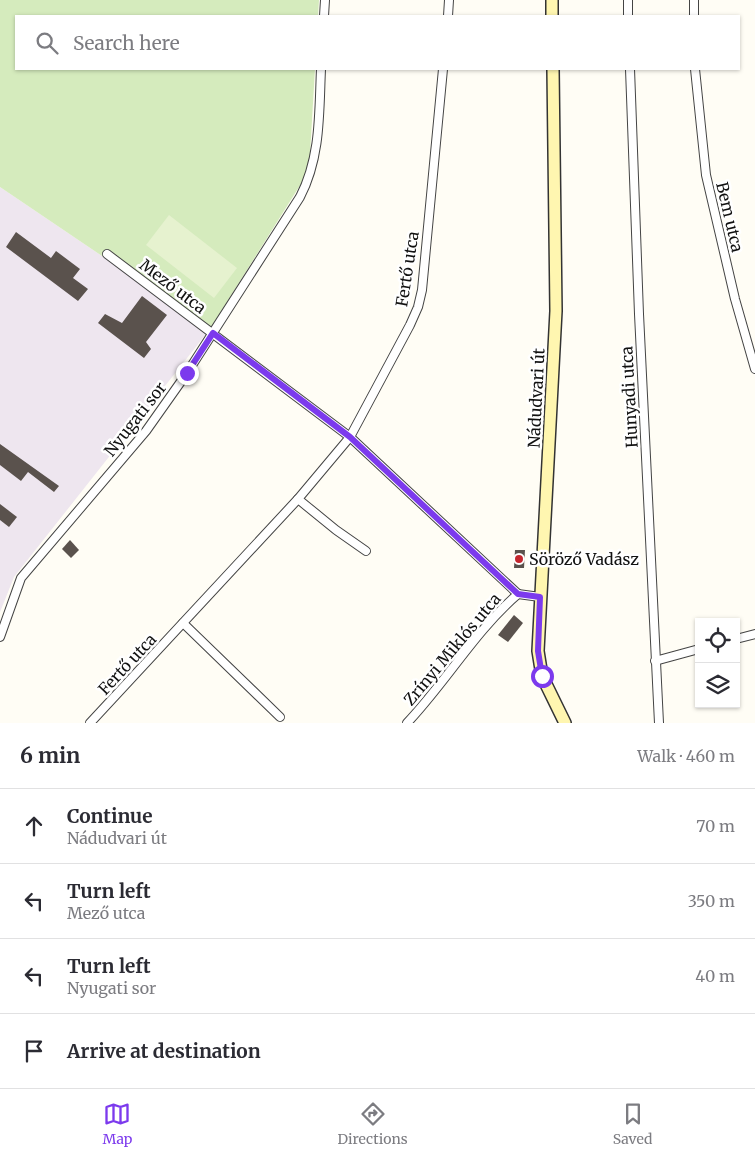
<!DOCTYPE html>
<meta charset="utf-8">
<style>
body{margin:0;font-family:Merriweather,serif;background:#f2f2f3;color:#2b2b33}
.controls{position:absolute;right:15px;bottom:15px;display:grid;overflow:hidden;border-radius:0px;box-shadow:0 1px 4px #0004}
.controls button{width:45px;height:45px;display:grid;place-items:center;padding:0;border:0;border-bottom:1px solid #e1e1e2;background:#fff;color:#2b2b33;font:25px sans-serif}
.stop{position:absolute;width:15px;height:15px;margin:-11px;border:4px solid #7c3aed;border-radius:50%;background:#fff}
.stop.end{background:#7c3aed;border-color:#fff;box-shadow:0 1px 5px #0008}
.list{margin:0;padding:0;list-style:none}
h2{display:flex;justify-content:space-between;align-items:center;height:65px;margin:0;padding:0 20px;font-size:21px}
h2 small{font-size:16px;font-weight:400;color:#7c7c81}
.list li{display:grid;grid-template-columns:32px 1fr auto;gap:15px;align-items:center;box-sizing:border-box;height:75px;padding:0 20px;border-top:1px solid #e1e1e2}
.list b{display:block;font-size:19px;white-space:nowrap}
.list p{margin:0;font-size:16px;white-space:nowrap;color:#7c7c81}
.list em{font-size:16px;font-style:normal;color:#7c7c81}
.icon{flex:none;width:28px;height:28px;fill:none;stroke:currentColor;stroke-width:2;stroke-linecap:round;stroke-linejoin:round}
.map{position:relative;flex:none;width:755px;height:723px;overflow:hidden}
.search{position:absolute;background:#fff;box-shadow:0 1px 4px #0004;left:15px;right:15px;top:15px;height:55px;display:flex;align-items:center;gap:12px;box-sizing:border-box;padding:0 18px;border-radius:0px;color:#7c7c81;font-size:19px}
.sheet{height:365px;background:#fff}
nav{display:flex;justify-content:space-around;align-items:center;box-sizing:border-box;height:70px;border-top:1px solid #e1e1e2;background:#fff;font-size:14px;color:#7c7c81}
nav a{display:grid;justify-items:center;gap:2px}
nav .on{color:#7c3aed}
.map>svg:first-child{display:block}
</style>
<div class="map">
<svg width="755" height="723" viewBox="0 0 755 723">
<rect width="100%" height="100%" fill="#fffdf5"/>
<!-- industrial -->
<path fill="#eee6ef" d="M 0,187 L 210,329 L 14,577 L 0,612 Z"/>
<!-- green -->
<path fill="#d5ebbd" d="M 0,0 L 319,0 L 318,16 L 16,16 L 16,69 L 315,69 L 309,171 L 210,329 L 0,187 Z"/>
<!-- pitch -->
<path fill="#e6f2cf" d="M 169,215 L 237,268 L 214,298 L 146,245 Z"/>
<!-- building -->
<g fill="#5a524d">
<path d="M 16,232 L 51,258 L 56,251 L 80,269 L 73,278 L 88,289 L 78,301 L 6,247 Z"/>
<path d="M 142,296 L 167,315 L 146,342 L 151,349 L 144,358 L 98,323 L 105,314 L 122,323 Z"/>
<path d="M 0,444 L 59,486 L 54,492 L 28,472 L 21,481 L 0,465 Z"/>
<path d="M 0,504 L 17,517 L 9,527 L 0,520 Z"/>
<path d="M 70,540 L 79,550 L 71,558 L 62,549 Z"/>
<path d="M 515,550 L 525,550 L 524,568 L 514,568 Z"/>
<path d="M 514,615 L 523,623 L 508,642 L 498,635 Z"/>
</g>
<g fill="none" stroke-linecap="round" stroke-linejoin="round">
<defs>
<g id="minor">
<path d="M 628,0 L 628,16"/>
<path d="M 694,0 L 694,16"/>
<path d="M 324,16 L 325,0"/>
<path d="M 448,16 L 449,0"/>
<path d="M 630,69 L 639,314 L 659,723"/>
<path d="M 695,69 L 706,175 L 735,299 L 755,369"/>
<path d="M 107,254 L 350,437 L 518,594"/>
<path d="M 298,499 L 336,530 L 366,551"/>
<path d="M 518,594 L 540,597"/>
<path d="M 183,623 L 280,717"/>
<path d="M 0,637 L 21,578 L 146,431 L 187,373 L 300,197 C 321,157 319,112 321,69"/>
<path d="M 736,639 L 755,634"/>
<path d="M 655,661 L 699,649"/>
<path d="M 90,723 L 298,499 L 350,437 L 410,325 L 418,307 L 422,290 L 443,69"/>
<path d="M 407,723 C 446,682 475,631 518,594"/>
</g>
<g id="secondary">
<path d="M 552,0 L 552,16"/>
<path d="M 553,69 L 556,311 L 538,651 L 542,676 L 565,723"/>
</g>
</defs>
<!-- minor casing -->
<use href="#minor" stroke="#444" stroke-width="10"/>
<!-- secondary casing -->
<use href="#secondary" stroke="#333" stroke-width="14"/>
<!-- minor -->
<use href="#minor" stroke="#fff" stroke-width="8"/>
<!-- secondary -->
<use href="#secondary" stroke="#fff6b0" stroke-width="11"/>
</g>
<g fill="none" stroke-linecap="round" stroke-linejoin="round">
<!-- route -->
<path stroke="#7c3aed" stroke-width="6" d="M 187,373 L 213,333 L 350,437 L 518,594 L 540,597 L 538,651 L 542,676"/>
</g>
<!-- markers -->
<circle fill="#c4262e" stroke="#fff" stroke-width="2" cx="519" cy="559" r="5"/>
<g text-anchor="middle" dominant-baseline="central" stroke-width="5" stroke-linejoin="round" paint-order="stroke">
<!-- street labels -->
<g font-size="16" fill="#111" stroke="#fff">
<text transform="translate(730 217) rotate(77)">Bem utca</text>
<text transform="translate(407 269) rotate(-81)">Fertő utca</text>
<text transform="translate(173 286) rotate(37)">Mező utca</text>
<text transform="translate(629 397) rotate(-93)">Hunyadi utca</text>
<text transform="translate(536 398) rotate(-87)">Nádudvari út</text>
<text transform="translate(135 419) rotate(-52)">Nyugati sor</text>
<text transform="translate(452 649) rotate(-50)">Zrínyi Miklós utca</text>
<text transform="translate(127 664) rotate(-47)">Fertő utca</text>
</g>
<!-- poi labels -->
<g font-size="16" fill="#111" stroke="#fff" text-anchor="start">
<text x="529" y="559">Söröző Vadász</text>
</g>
</g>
</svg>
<div class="controls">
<button><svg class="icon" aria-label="locate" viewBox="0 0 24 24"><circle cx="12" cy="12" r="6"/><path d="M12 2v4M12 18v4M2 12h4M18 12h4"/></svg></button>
<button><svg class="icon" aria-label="layers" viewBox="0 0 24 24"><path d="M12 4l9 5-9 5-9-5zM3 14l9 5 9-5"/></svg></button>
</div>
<div class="stop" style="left:542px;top:676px"></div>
<div class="stop end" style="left:187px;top:373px"></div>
<div class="search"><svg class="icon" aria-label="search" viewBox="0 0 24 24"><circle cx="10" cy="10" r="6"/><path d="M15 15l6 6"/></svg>Search here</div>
</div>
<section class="sheet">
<h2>6 min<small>Walk · 460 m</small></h2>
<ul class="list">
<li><svg class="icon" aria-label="ahead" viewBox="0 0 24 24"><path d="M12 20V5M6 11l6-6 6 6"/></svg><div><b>Continue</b><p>Nádudvari út</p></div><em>70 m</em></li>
<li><svg class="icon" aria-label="left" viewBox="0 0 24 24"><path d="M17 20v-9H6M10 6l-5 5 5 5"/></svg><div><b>Turn left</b><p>Mező utca</p></div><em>350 m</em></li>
<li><svg class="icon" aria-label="left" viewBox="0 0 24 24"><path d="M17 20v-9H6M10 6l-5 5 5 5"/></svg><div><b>Turn left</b><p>Nyugati sor</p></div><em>40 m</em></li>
<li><svg class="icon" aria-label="arrive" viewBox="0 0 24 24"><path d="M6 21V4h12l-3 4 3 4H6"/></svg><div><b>Arrive at destination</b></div></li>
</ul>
</section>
<nav>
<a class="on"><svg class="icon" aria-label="map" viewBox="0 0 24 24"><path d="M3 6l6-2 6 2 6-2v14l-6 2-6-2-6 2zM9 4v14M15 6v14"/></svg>Map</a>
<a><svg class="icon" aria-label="directions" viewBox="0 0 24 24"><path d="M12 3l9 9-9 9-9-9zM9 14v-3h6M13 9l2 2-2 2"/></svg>Directions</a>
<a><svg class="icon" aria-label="saved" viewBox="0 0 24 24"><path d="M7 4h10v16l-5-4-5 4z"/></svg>Saved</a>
</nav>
